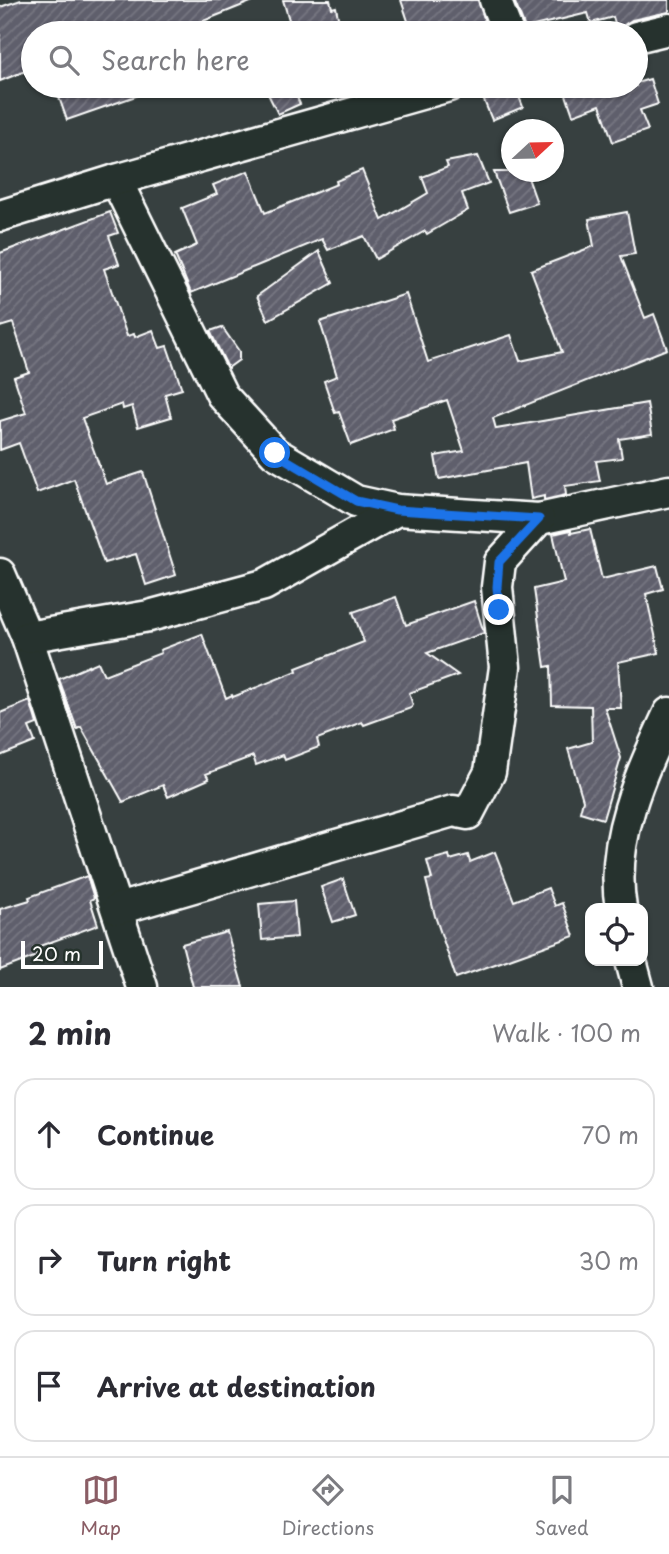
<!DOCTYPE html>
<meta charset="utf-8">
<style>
body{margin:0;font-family:"Playpen Sans",sans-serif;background:#f2f2f3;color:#2b2b33}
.controls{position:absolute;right:21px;bottom:21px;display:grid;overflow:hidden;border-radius:14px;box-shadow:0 2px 5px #0004}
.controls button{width:63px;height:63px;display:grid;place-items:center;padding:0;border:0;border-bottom:2px solid #e1e1e2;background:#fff;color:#2b2b33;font:35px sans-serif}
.compass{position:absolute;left:501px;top:119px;width:63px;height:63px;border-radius:50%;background:#fff;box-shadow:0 2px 5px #0004;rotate:68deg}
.scale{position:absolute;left:21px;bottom:18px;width:82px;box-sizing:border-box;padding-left:7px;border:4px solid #fff;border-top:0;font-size:19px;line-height:24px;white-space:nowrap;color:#fff;-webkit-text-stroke:5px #26332d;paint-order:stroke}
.stop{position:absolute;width:21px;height:21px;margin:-16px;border:5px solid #1a73e8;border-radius:50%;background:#fff}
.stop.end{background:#1a73e8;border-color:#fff;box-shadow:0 2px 7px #0008}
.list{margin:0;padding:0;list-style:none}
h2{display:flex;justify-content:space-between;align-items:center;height:91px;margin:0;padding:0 28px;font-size:30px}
h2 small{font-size:23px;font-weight:400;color:#7c7c81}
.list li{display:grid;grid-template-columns:46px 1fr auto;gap:21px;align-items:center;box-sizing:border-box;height:112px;margin:0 14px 14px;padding:0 14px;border:2px solid #e1e1e2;border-radius:21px}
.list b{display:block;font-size:26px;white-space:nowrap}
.list em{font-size:23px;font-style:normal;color:#7c7c81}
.icon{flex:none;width:38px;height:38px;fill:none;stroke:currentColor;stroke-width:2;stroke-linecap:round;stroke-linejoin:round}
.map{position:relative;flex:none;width:669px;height:987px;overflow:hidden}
.search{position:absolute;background:#fff;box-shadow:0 2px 5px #0004;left:21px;right:21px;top:21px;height:77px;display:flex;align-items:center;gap:18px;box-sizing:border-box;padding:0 24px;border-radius:38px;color:#7c7c81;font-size:26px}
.sheet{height:469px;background:#fff}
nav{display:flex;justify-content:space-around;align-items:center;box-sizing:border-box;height:98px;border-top:2px solid #e1e1e2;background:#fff;font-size:19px;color:#7c7c81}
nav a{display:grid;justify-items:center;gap:4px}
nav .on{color:#8a5d65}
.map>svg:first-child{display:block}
</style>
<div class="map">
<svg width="669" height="987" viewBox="0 0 669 987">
<defs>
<pattern id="building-hatch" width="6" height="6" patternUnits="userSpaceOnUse" patternTransform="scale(1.75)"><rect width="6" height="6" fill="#5f5f6c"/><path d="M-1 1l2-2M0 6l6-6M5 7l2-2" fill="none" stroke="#777782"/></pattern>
</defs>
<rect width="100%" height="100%" fill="#374040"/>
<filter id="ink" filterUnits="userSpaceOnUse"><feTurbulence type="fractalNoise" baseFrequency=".0143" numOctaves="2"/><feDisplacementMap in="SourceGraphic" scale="14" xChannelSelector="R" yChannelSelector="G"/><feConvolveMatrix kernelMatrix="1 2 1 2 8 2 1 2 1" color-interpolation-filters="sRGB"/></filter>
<g filter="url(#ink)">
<!-- building -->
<g fill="url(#building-hatch)" stroke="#fff" stroke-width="2">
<path d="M 21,0 L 253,0 L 253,1 L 186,28 L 186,33 L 33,33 L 33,68 L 0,81 L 0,7 Z"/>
<path d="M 283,0 L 330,0 L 332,8 L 336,7 L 341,33 L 293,33 Z"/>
<path d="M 401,0 L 478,0 L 489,33 L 412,33 Z"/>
<path d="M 514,0 L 669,0 L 669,12 L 632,20 L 617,30 L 613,17 L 591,23 L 588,13 L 525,28 Z"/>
<path d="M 650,79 L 658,104 L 640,110 L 648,130 L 613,142 L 600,105 L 573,115 L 563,86 L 636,86 L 636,83 Z"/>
<path d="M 55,86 L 156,86 L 156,89 L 67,120 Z"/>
<path d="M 264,86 L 292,86 L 300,104 L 278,114 Z"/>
<path d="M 478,86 L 515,86 L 523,107 L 492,120 Z"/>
<path d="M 478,156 L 489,183 L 462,193 L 468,210 L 427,234 L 425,231 L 376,259 L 364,236 L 328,250 L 322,239 L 191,293 L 175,255 L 197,245 L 182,208 L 217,194 L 213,185 L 248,171 L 265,213 L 337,184 L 336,181 L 362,170 L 382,220 L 428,193 L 422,177 L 448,167 L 446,162 Z"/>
<path d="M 494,172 L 526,172 L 537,203 L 509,212 Z"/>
<path d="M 110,212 L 118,233 L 109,236 L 119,264 L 104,269 L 127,336 L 134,334 L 135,337 L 153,330 L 160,348 L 167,346 L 182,389 L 165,394 L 171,417 L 138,427 L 132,406 L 123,409 L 122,404 L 82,418 L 106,484 L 143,472 L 176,575 L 146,585 L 136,554 L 104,563 L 74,479 L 37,493 L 19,443 L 0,450 L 0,421 L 26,413 L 14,377 L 29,372 L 13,323 L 0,327 L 0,253 Z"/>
<path d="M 627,212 L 635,254 L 621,256 L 645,318 L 654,314 L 667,349 L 493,418 L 496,429 L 647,403 L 652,434 L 619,439 L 622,458 L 596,461 L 600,481 L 565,486 L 566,495 L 544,500 L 544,496 L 531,499 L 526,463 L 439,479 L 435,456 L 464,451 L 447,400 L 391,419 L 394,429 L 351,445 L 339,412 L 335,413 L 324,381 L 337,376 L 320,322 L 406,294 L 428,362 L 511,335 L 520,361 L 562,352 L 531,270 L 594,246 L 589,219 Z"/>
<path d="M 319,251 L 333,283 L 268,320 L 257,296 Z"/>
<path d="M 222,327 L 239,351 L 239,360 L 228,368 L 210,331 Z"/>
<path d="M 590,529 L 602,579 L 657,566 L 663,589 L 646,594 L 659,653 L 618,662 L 621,708 L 605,708 L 621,758 L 603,819 L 580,812 L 583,800 L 568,749 L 592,742 L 591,706 L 552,705 L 551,666 L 545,667 L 534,589 L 564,582 L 553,534 L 571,530 L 571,533 Z"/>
<path d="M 396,597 L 406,625 L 474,601 L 484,633 L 427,653 L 458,675 L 409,693 L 413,705 L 411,708 L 364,725 L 362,722 L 317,739 L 319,747 L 285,760 L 283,755 L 256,765 L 253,756 L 206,774 L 209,779 L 168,797 L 163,785 L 123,802 L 81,727 L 77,729 L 59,679 L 98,662 L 104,675 L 161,653 L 160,650 L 202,634 L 226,698 L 232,695 L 233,697 L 297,671 L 296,668 L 364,642 L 353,612 Z"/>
<path d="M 30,701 L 37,724 L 29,727 L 35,742 L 0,756 L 0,713 Z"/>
<path d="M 495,852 L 514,901 L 548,888 L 555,906 L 562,903 L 574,936 L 456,978 L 435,916 L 426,880 L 432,879 L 427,861 L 449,855 L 450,860 L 468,855 L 470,862 Z"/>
<path d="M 87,876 L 94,898 L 90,900 L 98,925 L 34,948 L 37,956 L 0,970 L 0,909 L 30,900 L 29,897 Z"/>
<path d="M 343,879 L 355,915 L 333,922 L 321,887 Z"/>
<path d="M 294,901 L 297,937 L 262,940 L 259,904 Z"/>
<path d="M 227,932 L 243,987 L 193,987 L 182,944 Z"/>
</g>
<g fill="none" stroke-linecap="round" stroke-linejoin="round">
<defs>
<g id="street">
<path d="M 495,0 L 508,33"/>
<path d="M 636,37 L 669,29"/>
<path d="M 116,180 L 222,395 L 275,453 L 356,501 L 397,510 L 539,519 L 669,491"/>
<path d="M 0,216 L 116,180 L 449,86"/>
<path d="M 0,574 L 27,637 L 142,987"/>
<path d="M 27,637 L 149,616 L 264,585 L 397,510"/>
<path d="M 621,908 C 609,841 641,773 669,713"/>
<path d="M 118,909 L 453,811 L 468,814 L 490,772 L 505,667 L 497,587 L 500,562 L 539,519"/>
<path d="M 631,961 L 638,987"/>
</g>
</defs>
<!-- street casing -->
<use href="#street" stroke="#fff" stroke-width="35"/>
<!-- street -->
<use href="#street" stroke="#26332d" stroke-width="30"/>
</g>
</g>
<g fill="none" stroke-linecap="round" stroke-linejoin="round" filter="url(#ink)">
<!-- route -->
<path stroke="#1a73e8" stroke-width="9" d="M 275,453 L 356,501 L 397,510 L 539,519 L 499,562 L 497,587 L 499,610"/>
</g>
</svg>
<div class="controls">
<button><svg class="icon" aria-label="locate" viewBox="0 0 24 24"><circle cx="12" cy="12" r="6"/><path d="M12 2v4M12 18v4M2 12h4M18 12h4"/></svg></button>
</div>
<svg class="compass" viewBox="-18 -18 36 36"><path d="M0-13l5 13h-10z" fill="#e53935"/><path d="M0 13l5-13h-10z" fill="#7c7c81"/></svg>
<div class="scale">20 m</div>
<div class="stop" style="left:275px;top:453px"></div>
<div class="stop end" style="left:499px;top:610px"></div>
<div class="search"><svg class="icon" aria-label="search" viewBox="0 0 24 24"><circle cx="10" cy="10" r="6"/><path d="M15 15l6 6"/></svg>Search here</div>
</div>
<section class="sheet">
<h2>2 min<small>Walk · 100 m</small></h2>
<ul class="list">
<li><svg class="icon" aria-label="ahead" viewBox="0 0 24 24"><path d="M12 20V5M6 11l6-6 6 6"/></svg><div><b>Continue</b></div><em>70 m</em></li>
<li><svg class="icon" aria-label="right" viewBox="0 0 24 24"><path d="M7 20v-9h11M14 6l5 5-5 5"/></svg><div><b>Turn right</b></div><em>30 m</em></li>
<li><svg class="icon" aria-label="arrive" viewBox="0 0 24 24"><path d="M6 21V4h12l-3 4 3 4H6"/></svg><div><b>Arrive at destination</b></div></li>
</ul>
</section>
<nav>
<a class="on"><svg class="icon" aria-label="map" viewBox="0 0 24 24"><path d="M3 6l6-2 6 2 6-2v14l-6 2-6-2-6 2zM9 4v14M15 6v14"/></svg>Map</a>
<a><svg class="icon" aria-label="directions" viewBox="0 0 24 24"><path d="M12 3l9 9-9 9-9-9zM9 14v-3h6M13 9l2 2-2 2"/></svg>Directions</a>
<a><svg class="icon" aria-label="saved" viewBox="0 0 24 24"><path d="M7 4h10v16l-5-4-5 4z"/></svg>Saved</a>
</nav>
